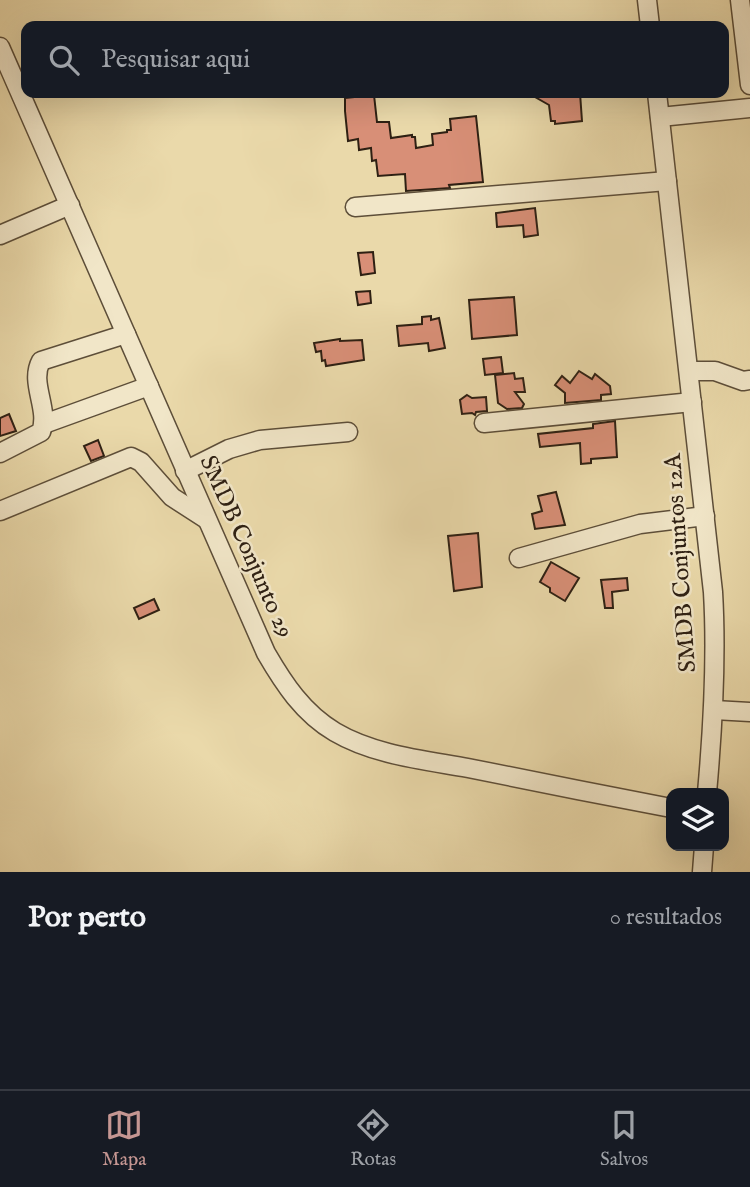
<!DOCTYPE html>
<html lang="pt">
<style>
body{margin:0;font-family:"IM FELL English",serif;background:#20242c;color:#f1f3f6}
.controls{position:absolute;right:21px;bottom:21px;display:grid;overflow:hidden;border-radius:14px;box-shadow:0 7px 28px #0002}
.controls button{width:63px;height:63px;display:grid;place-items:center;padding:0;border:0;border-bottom:2px solid #363941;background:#171b24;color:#f1f3f6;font:35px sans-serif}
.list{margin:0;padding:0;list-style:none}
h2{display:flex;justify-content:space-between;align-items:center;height:91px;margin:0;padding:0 28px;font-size:30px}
h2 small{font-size:23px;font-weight:400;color:#9ea1a6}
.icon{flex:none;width:38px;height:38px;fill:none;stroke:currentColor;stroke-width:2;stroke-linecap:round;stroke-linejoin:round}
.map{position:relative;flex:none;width:750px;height:872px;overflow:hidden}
.search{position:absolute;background:#171b24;box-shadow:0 7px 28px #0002;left:21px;right:21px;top:21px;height:77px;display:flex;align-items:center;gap:18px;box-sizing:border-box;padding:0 24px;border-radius:14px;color:#9ea1a6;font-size:26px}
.sheet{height:217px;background:#171b24}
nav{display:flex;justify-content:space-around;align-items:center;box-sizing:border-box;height:98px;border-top:2px solid #363941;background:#171b24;font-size:19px;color:#9ea1a6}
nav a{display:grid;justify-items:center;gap:4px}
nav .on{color:#c59692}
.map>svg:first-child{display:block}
</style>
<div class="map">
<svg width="750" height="872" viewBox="0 0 750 872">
<rect width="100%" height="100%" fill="#ead9aa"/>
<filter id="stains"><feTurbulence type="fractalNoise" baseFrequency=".00286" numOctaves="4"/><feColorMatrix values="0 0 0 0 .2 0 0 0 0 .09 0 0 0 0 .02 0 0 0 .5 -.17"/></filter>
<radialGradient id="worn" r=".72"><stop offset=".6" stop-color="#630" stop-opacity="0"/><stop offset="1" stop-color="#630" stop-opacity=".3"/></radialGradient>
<!-- building -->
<g fill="#d88f77" stroke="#2e2013" stroke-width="2">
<path d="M 528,93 L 580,93 L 582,121 L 555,124 L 555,121 L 551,121 L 549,105 Z"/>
<path d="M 374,95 L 377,122 L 389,122 L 391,138 L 412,135 L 412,137 L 415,137 L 416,148 L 433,145 L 432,134 L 447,132 L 447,130 L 451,130 L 450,119 L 476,116 L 483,182 L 449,185 L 450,188 L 406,191 L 405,174 L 378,176 L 376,160 L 372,161 L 371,148 L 359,150 L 358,139 L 348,141 L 345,111 L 345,98 Z"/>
<path d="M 535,208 L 538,235 L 524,237 L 523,225 L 497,227 L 496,213 Z"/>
<path d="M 373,252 L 375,273 L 361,275 L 358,253 Z"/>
<path d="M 370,291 L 371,303 L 358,305 L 356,292 Z"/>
<path d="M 514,297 L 517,335 L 472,339 L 469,300 Z"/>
<path d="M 431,316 L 431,320 L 439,318 L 445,348 L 429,351 L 428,343 L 399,346 L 397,326 L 422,324 L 422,317 Z"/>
<path d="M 340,339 L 340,341 L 362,340 L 364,360 L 326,366 L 325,360 L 322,361 L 321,351 L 316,352 L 314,343 Z"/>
<path d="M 501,357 L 503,373 L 485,375 L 483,359 Z"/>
<path d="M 579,371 L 592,379 L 595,374 L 610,386 L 611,394 L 601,395 L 601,400 L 565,403 L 565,393 L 555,385 L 562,376 L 570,383 Z"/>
<path d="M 514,373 L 515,379 L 523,378 L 525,392 L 515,392 L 524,404 L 522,408 L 507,409 L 498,403 L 495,375 Z"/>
<path d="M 467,395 L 472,398 L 486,397 L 487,411 L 476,412 L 475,415 L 472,413 L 462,414 L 460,400 Z"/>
<path d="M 9,414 L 16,431 L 0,436 L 0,418 Z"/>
<path d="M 615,421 L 617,457 L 591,459 L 591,463 L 581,464 L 580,443 L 540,447 L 538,434 L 593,428 L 593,424 Z"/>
<path d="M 98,440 L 104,456 L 91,461 L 84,446 Z"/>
<path d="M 556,492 L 565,525 L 535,529 L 532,514 L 542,511 L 538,496 Z"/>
<path d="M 478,533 L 482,587 L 454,591 L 448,536 Z"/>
<path d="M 551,562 L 579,578 L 565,601 L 550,592 L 550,588 L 540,582 Z"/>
<path d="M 627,578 L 628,590 L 612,592 L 613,608 L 605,608 L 601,580 Z"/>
<path d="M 154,599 L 159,610 L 139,619 L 134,608 Z"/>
</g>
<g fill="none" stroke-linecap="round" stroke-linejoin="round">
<defs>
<g id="minor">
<path d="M 647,0 L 650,26"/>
<path d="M 740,0 L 750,85"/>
<path d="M 0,47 L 266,653 C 284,684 303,713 335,732 C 374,755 424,760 468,768 C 536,782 603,795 671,808"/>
<path d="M 657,93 L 713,592 C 717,659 713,726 707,793"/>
<path d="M 660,117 L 750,108"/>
<path d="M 355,207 L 667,181"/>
<path d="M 0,235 L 70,205"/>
<path d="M 689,371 L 715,371 L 743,381 L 750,380"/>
<path d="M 484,423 L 692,402"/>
<path d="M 44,424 L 149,386"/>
<path d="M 0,453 L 41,432 C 50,409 29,383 41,361 L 126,334"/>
<path d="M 185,471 L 229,449 L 260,440 L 348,432"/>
<path d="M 0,511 L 131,457 L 141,462 L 172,497 L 206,519"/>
<path d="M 519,558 L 640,524 L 705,516"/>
<path d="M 714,710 L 750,712"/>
<path d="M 702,872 L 704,846"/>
</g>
</defs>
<!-- minor casing -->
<use href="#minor" stroke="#5d4e39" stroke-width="21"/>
<!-- minor -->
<use href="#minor" stroke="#f1e6c8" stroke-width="18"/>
</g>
<g text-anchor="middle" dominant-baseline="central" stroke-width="5" stroke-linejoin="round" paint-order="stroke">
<!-- street labels -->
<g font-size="24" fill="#2e2013" stroke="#f1e6c8">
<text transform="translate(246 547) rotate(66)">SMDB Conjunto 29</text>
<text transform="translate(681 563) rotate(-94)">SMDB Conjuntos 12A</text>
</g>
</g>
<rect width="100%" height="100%" filter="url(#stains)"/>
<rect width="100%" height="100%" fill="url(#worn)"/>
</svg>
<div class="controls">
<button><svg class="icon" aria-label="layers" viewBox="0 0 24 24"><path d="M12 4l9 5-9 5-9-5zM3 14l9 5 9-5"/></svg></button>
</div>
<div class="search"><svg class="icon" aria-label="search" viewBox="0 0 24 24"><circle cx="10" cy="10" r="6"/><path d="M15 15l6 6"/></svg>Pesquisar aqui</div>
</div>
<section class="sheet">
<h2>Por perto<small>0 resultados</small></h2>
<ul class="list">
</ul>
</section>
<nav>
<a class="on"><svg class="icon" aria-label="map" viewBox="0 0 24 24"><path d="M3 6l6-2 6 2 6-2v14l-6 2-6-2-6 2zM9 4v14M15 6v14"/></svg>Mapa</a>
<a><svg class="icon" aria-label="directions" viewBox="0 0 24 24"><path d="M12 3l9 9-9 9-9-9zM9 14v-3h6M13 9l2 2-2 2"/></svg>Rotas</a>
<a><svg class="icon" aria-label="saved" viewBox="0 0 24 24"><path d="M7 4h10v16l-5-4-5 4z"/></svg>Salvos</a>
</nav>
